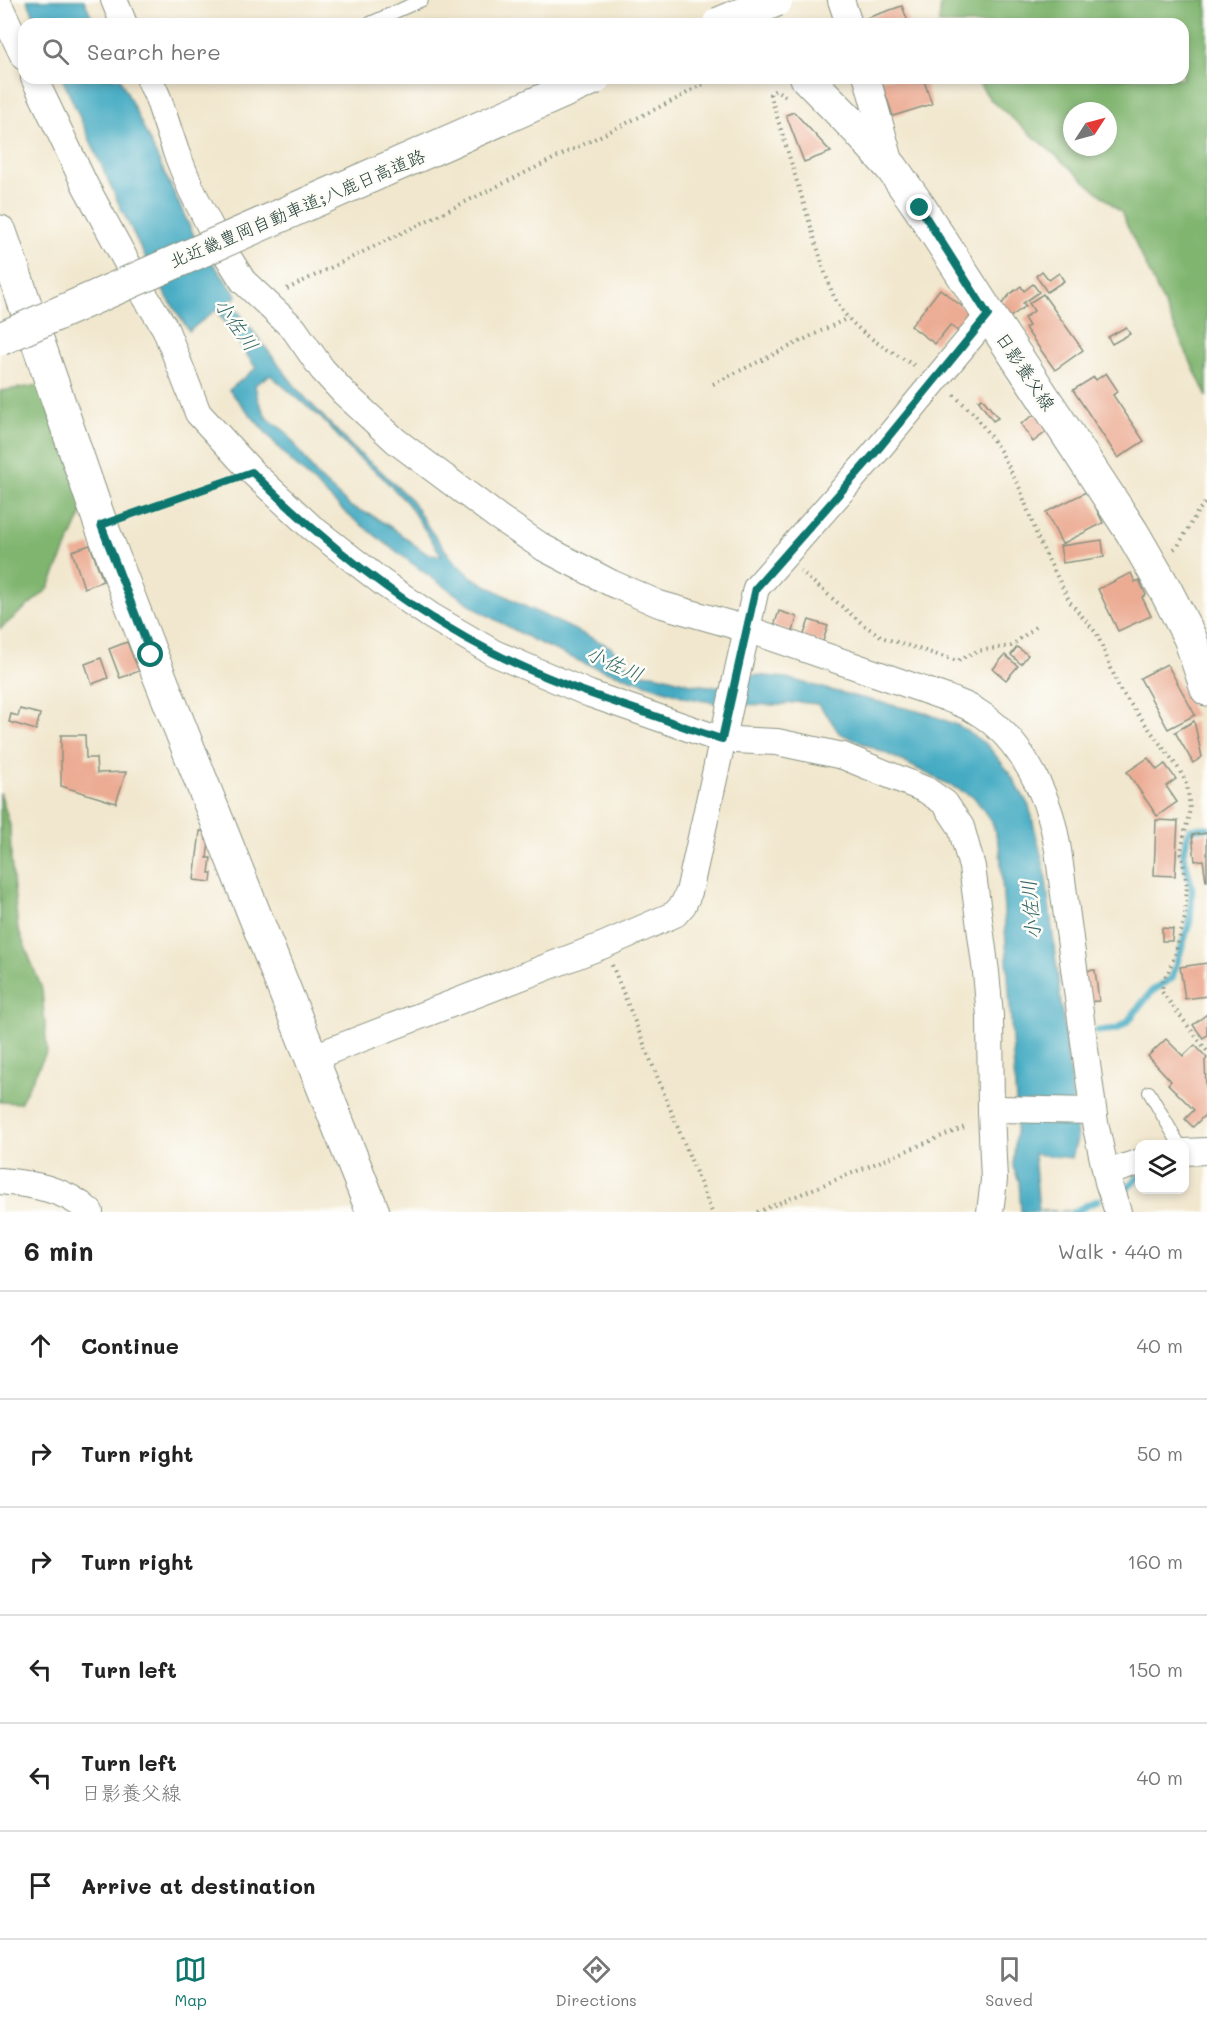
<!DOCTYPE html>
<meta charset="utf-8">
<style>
body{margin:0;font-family:Mali,"Klee One",sans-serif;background:#f6f6f6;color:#222}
.controls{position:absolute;right:18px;bottom:18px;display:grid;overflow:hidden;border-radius:12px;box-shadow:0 3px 9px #0003}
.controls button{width:54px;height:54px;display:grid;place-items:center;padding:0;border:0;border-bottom:2px solid #e0e0e0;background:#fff;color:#222;font:30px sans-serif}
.compass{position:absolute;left:1063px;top:102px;width:54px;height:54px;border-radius:50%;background:#fff;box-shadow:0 3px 9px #0003;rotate:54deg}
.stop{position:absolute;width:18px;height:18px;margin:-14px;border:4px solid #0f766e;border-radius:50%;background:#fff}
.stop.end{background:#0f766e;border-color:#fff;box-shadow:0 2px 6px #0008}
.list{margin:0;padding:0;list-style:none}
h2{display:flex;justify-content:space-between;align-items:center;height:78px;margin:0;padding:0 24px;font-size:26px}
h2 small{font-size:20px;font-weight:400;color:#767676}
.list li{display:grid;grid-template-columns:39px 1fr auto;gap:18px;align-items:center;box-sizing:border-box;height:108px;padding:0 24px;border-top:2px solid #e0e0e0}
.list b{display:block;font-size:22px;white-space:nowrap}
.list p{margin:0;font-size:20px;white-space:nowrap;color:#767676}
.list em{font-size:20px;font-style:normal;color:#767676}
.icon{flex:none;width:33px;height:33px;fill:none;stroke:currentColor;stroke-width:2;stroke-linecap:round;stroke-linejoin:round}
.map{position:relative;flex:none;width:1207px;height:1212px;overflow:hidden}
.search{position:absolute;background:#fff;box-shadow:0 3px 9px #0003;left:18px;right:18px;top:18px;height:66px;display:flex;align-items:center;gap:15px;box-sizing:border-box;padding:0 21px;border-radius:18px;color:#767676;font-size:22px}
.sheet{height:726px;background:#fff}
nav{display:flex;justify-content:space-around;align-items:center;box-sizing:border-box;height:84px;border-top:2px solid #e0e0e0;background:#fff;font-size:16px;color:#767676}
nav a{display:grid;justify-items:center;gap:3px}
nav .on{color:#0f766e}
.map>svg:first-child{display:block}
</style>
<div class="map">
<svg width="1207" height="1212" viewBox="0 0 1207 1212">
<rect width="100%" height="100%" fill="#fdfcf7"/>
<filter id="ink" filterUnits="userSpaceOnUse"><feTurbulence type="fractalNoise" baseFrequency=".0167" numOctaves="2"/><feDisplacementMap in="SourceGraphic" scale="12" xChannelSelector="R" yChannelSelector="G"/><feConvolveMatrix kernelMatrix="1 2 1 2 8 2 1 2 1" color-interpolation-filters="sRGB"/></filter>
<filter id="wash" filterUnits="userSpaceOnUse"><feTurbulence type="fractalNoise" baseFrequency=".008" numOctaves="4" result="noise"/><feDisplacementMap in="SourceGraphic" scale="24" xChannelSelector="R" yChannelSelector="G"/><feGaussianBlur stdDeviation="1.35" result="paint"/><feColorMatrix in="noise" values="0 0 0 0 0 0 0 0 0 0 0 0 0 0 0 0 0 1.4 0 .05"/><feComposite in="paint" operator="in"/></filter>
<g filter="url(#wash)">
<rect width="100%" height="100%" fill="#f1e7ce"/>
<!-- forest -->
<g fill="#80b570" stroke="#507952" stroke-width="1.5" fill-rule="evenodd">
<path d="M 941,0 L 1207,0 L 1207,397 L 1121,212 L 990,99 L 975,78 L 1183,78 L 1183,24 L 939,24 ZM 1072,111 L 1108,111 L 1108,147 L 1072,147 Z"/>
<path d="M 40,385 L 86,504 L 48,589 L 0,629 L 0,391 Z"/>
<path d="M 0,792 L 10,825 L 11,859 L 18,929 L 42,989 L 47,1051 L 20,1103 L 0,1102 Z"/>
</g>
<!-- water -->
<g fill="#44abc3" stroke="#32747c" stroke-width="1.5" fill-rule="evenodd">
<path d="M 27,0 L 84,0 L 95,24 L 38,24 Z"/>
<path d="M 62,78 L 120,78 L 196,240 L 237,296 L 230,301 L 298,390 L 355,450 L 381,471 L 412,501 L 430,530 L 453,560 L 473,578 L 524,606 L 611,647 L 622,661 L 642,673 L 659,675 L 691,684 L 720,687 L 754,675 L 786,678 L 849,695 L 926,713 L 959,726 L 987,745 L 1009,772 L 1029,806 L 1045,871 L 1073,1101 L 1077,1139 L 1072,1158 L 1034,1154 L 1039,1211 L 1078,1211 L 1021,1212 L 1019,1181 L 1013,1167 L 1017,1118 L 1000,848 L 992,822 L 974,797 L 894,757 L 839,733 L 828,716 L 817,704 L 798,702 L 780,705 L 720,704 L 685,697 L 586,664 L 535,641 L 483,613 L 425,573 L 348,515 L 287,457 L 229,390 L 256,368 L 221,317 L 225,313 L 220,316 L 216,310 L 189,331 L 158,283 L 118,202 ZM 270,375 L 321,418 L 354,454 L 381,476 L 408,504 L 442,556 L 427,554 L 391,527 L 371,515 L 351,507 L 318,477 L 286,432 L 267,418 L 258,400 L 255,385 Z"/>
</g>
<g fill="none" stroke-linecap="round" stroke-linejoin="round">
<!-- stream -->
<g stroke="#44abc3" stroke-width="7">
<path d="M 1098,1031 L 1117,1029 L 1128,1021 L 1152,991 L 1172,978 L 1190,921 L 1192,889 L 1183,853 L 1190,829 L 1207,828"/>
<path d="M 1122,1192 L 1140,1176"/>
<path d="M 1074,1212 L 1098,1200"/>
</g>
</g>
<g id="blocks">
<!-- building -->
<g fill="#ecab93">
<path d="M 902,6 L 909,24 L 863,24 L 861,20 Z"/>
<path d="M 880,78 L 923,78 L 932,104 L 893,116 Z"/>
<path d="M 794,112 L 831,152 L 804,162 L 786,115 Z"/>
<path d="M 1042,271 L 1049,280 L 1059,273 L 1064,281 L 1047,292 L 1036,276 Z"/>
<path d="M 1033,284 L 1039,292 L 1023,303 L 1026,306 L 1010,317 L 1001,305 L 1010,294 L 1021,286 L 1024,291 Z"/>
<path d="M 940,289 L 973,315 L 959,332 L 950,325 L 935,344 L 911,326 Z"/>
<path d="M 1043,294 L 1083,350 L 1055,370 L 1025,328 L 1029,326 L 1024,318 L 1034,311 L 1029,303 Z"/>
<path d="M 1126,327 L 1130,334 L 1112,344 L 1108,337 Z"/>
<path d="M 1106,373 L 1118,391 L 1113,395 L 1144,441 L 1118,458 L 1073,390 L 1094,377 L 1096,380 Z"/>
<path d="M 982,398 L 998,418 L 993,421 L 978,400 Z"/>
<path d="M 1038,412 L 1050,429 L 1033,442 L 1021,424 Z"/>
<path d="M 1088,491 L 1103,523 L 1062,544 L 1046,512 Z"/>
<path d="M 1102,540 L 1104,557 L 1063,563 L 1060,546 Z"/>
<path d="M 90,545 L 103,581 L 84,588 L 72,551 Z"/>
<path d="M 1131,573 L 1135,582 L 1139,580 L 1146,595 L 1142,597 L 1151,616 L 1118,631 L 1098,589 Z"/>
<path d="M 779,611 L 797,617 L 793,632 L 774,626 Z"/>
<path d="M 809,620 L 828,626 L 822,644 L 803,637 Z"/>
<path d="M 127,642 L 139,671 L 120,678 L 109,649 Z"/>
<path d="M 1017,647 L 1028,655 L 1021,664 L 1011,655 Z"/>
<path d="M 1005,655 L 1018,666 L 1006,680 L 993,669 Z"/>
<path d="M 101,658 L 108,678 L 92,684 L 85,664 Z"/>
<path d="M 1167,664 L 1195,715 L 1168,729 L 1140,678 Z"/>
<path d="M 20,709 L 40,714 L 36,730 L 9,722 L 11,714 L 18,716 Z"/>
<path d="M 1194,721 L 1202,757 L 1193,763 L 1175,732 Z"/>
<path d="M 61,735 L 85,735 L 86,758 L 96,758 L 97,773 L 126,772 L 116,803 L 61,786 Z"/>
<path d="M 1148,758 L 1157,770 L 1165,764 L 1176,779 L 1166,786 L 1177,802 L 1157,816 L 1127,772 Z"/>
<path d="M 1156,820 L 1178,821 L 1175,876 L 1154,875 Z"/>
<path d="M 200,831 L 206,832 L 206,840 L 209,841 L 207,858 L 211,858 L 209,873 L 212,873 L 211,882 L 194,880 Z"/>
<path d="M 1207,833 L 1207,881 L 1206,881 L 1203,860 L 1195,861 L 1192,835 Z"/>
<path d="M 1162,928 L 1173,929 L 1172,941 L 1162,941 Z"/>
<path d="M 1207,963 L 1207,996 L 1185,999 L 1180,967 Z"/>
<path d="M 1095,970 L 1099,1001 L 1084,1002 L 1081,971 Z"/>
<path d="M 1207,1014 L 1207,1035 L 1203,1038 L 1193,1025 Z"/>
<path d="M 1166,1039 L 1183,1056 L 1195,1045 L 1207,1058 L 1205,1061 L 1207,1113 L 1193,1127 L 1185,1119 L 1194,1110 L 1168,1084 L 1171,1081 L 1148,1056 Z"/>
</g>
</g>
</g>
<g filter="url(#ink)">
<use href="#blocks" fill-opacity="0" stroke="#889281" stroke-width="1.5"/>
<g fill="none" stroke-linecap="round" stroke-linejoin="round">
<defs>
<g id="lane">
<path d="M 368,24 L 422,0"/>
<path d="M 1149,1092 L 1179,1144"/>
</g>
<g id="street">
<path d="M 114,0 L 124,24"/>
<path d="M 841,0 L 849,24"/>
<path d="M 0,7 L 24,57"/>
<path d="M 34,78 L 85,185 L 145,296 L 165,328 L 198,413 L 252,472 L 311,527 L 383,583 L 431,616 L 494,653 L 590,694 L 711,736 L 734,740 L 777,742 L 843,756 L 926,790 L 945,803 L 961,827 L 972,867 L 986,972 L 990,1016 L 991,1112 L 994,1180 L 990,1212"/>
<path d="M 149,78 L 158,98 L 176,152 L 191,189 L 215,236 L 243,281 L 294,329 L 322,369 L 344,393 L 396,441 L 498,517 L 544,548 L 611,583 L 659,604 L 747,629 L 947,698 C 956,702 967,705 976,711 C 1012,732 1038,776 1050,814 C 1054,826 1056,839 1058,850 L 1095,1123 L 1108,1182 L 1118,1212"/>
<path d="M 867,78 L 891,164"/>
<path d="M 311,1058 L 604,945 L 675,914 L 683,905 L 689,892 L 756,588 L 875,453 L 989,315"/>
<path d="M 991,1112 L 995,1109 L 1093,1111"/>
<path d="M 1184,1152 L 1207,1151"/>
<path d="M 1106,1173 L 1140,1162"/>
<path d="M 0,1181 C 33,1184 66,1189 90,1212"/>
</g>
<g id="secondary">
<path d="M 807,78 L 859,131 L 892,168 L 920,208 L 989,315 L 1132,532 L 1166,591 L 1190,638 L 1207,689"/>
<path d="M 0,232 L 101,525 L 151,655 L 373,1212"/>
</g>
</defs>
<!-- lane casing -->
<use href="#lane" stroke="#889281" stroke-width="14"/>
<!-- street casing -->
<use href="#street" stroke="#889281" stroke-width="28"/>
<!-- secondary casing -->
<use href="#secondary" stroke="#889281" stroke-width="35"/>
<!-- path -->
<g stroke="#889281" stroke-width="4" stroke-dasharray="1.5 4.5" stroke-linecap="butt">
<path d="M 785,96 L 776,90 L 770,94 L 826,276 C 830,285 832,294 837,302 C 854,333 888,349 917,367"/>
<path d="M 287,289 L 676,99 L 714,78"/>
<path d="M 713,384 L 848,318"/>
<path d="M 954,395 L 976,416 L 1001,452 L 1020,489 L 1039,541 L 1070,602 L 1097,634 L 1120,690 L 1179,769 L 1187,784 L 1190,809 L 1181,851 L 1187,885 L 1185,917 L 1175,955 L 1168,973 L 1163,979 L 1162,992 L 1207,1051"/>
<path d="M 125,516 L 228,480"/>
<path d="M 1174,549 L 1178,546 L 1198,511 L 1207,501"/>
<path d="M 800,571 L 865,626 L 884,638 L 957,661 L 977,651 L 1011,646 L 1038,625"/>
<path d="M 612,965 L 712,1212"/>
<path d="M 757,1212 L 967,1126"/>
</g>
<!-- lane -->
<use href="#lane" stroke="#fff" stroke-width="12"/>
<!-- street -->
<use href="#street" stroke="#fff" stroke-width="26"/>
<!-- secondary -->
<use href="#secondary" stroke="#fff" stroke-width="33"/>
<defs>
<g id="highway-bridge">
<path d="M 719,24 L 776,0"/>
<path d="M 0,339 L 594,78"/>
</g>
</defs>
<!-- highway-bridge casing -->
<use href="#highway-bridge" stroke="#889281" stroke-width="35" stroke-linecap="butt"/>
<!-- highway-bridge -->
<use href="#highway-bridge" stroke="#fff" stroke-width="33"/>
</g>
</g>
<g fill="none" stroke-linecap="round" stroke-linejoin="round" filter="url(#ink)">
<!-- route -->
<path stroke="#0f766e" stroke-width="8" d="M 151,655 L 101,525 L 252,472 C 322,541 403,607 492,652 C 538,676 590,694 640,711 C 667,720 694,731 722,739 L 756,588 L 875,453 L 988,315 L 920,208"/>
</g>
<g text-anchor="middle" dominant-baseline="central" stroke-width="5" stroke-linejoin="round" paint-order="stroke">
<!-- street labels -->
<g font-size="18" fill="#1f3d34" stroke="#fdfcf7">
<text transform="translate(297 208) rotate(-23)">北近畿豊岡自動車道;八鹿日高道路</text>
<text transform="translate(1026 371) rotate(56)">日影養父線</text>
</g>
<!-- water labels -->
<g font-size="20" font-style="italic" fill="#2c6466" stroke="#fdfcf7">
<text transform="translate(237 324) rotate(55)">小佐川</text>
<text transform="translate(615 663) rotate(24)">小佐川</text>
<text transform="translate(1030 910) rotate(-95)">小佐川</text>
</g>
</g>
</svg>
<div class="controls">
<button><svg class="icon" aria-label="layers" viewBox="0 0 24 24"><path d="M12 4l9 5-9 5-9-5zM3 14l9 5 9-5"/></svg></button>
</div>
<svg class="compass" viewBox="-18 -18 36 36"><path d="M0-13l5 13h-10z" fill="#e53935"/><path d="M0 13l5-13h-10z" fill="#767676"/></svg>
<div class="stop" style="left:151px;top:655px"></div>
<div class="stop end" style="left:920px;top:208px"></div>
<div class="search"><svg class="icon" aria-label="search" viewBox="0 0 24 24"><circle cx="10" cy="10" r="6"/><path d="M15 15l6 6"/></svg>Search here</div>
</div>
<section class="sheet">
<h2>6 min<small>Walk · 440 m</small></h2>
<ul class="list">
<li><svg class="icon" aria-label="ahead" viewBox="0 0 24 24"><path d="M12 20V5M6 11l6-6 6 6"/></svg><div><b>Continue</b></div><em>40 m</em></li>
<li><svg class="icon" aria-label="right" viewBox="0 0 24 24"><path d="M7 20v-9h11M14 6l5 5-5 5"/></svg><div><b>Turn right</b></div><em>50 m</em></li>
<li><svg class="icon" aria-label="right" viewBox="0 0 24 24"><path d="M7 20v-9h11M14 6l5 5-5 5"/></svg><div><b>Turn right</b></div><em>160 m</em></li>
<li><svg class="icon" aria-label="left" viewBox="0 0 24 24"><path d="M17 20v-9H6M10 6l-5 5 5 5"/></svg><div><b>Turn left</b></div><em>150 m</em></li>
<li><svg class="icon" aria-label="left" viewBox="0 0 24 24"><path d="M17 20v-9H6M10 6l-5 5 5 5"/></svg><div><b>Turn left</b><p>日影養父線</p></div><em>40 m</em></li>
<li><svg class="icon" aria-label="arrive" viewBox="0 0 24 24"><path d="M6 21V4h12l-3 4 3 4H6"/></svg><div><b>Arrive at destination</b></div></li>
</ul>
</section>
<nav>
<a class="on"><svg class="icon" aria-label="map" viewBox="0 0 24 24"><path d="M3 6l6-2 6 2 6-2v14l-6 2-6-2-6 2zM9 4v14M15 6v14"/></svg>Map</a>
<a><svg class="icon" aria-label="directions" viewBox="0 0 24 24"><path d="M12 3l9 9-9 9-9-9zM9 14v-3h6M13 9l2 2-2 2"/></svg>Directions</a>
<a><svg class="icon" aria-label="saved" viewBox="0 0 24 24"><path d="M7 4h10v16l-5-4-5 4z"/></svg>Saved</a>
</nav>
